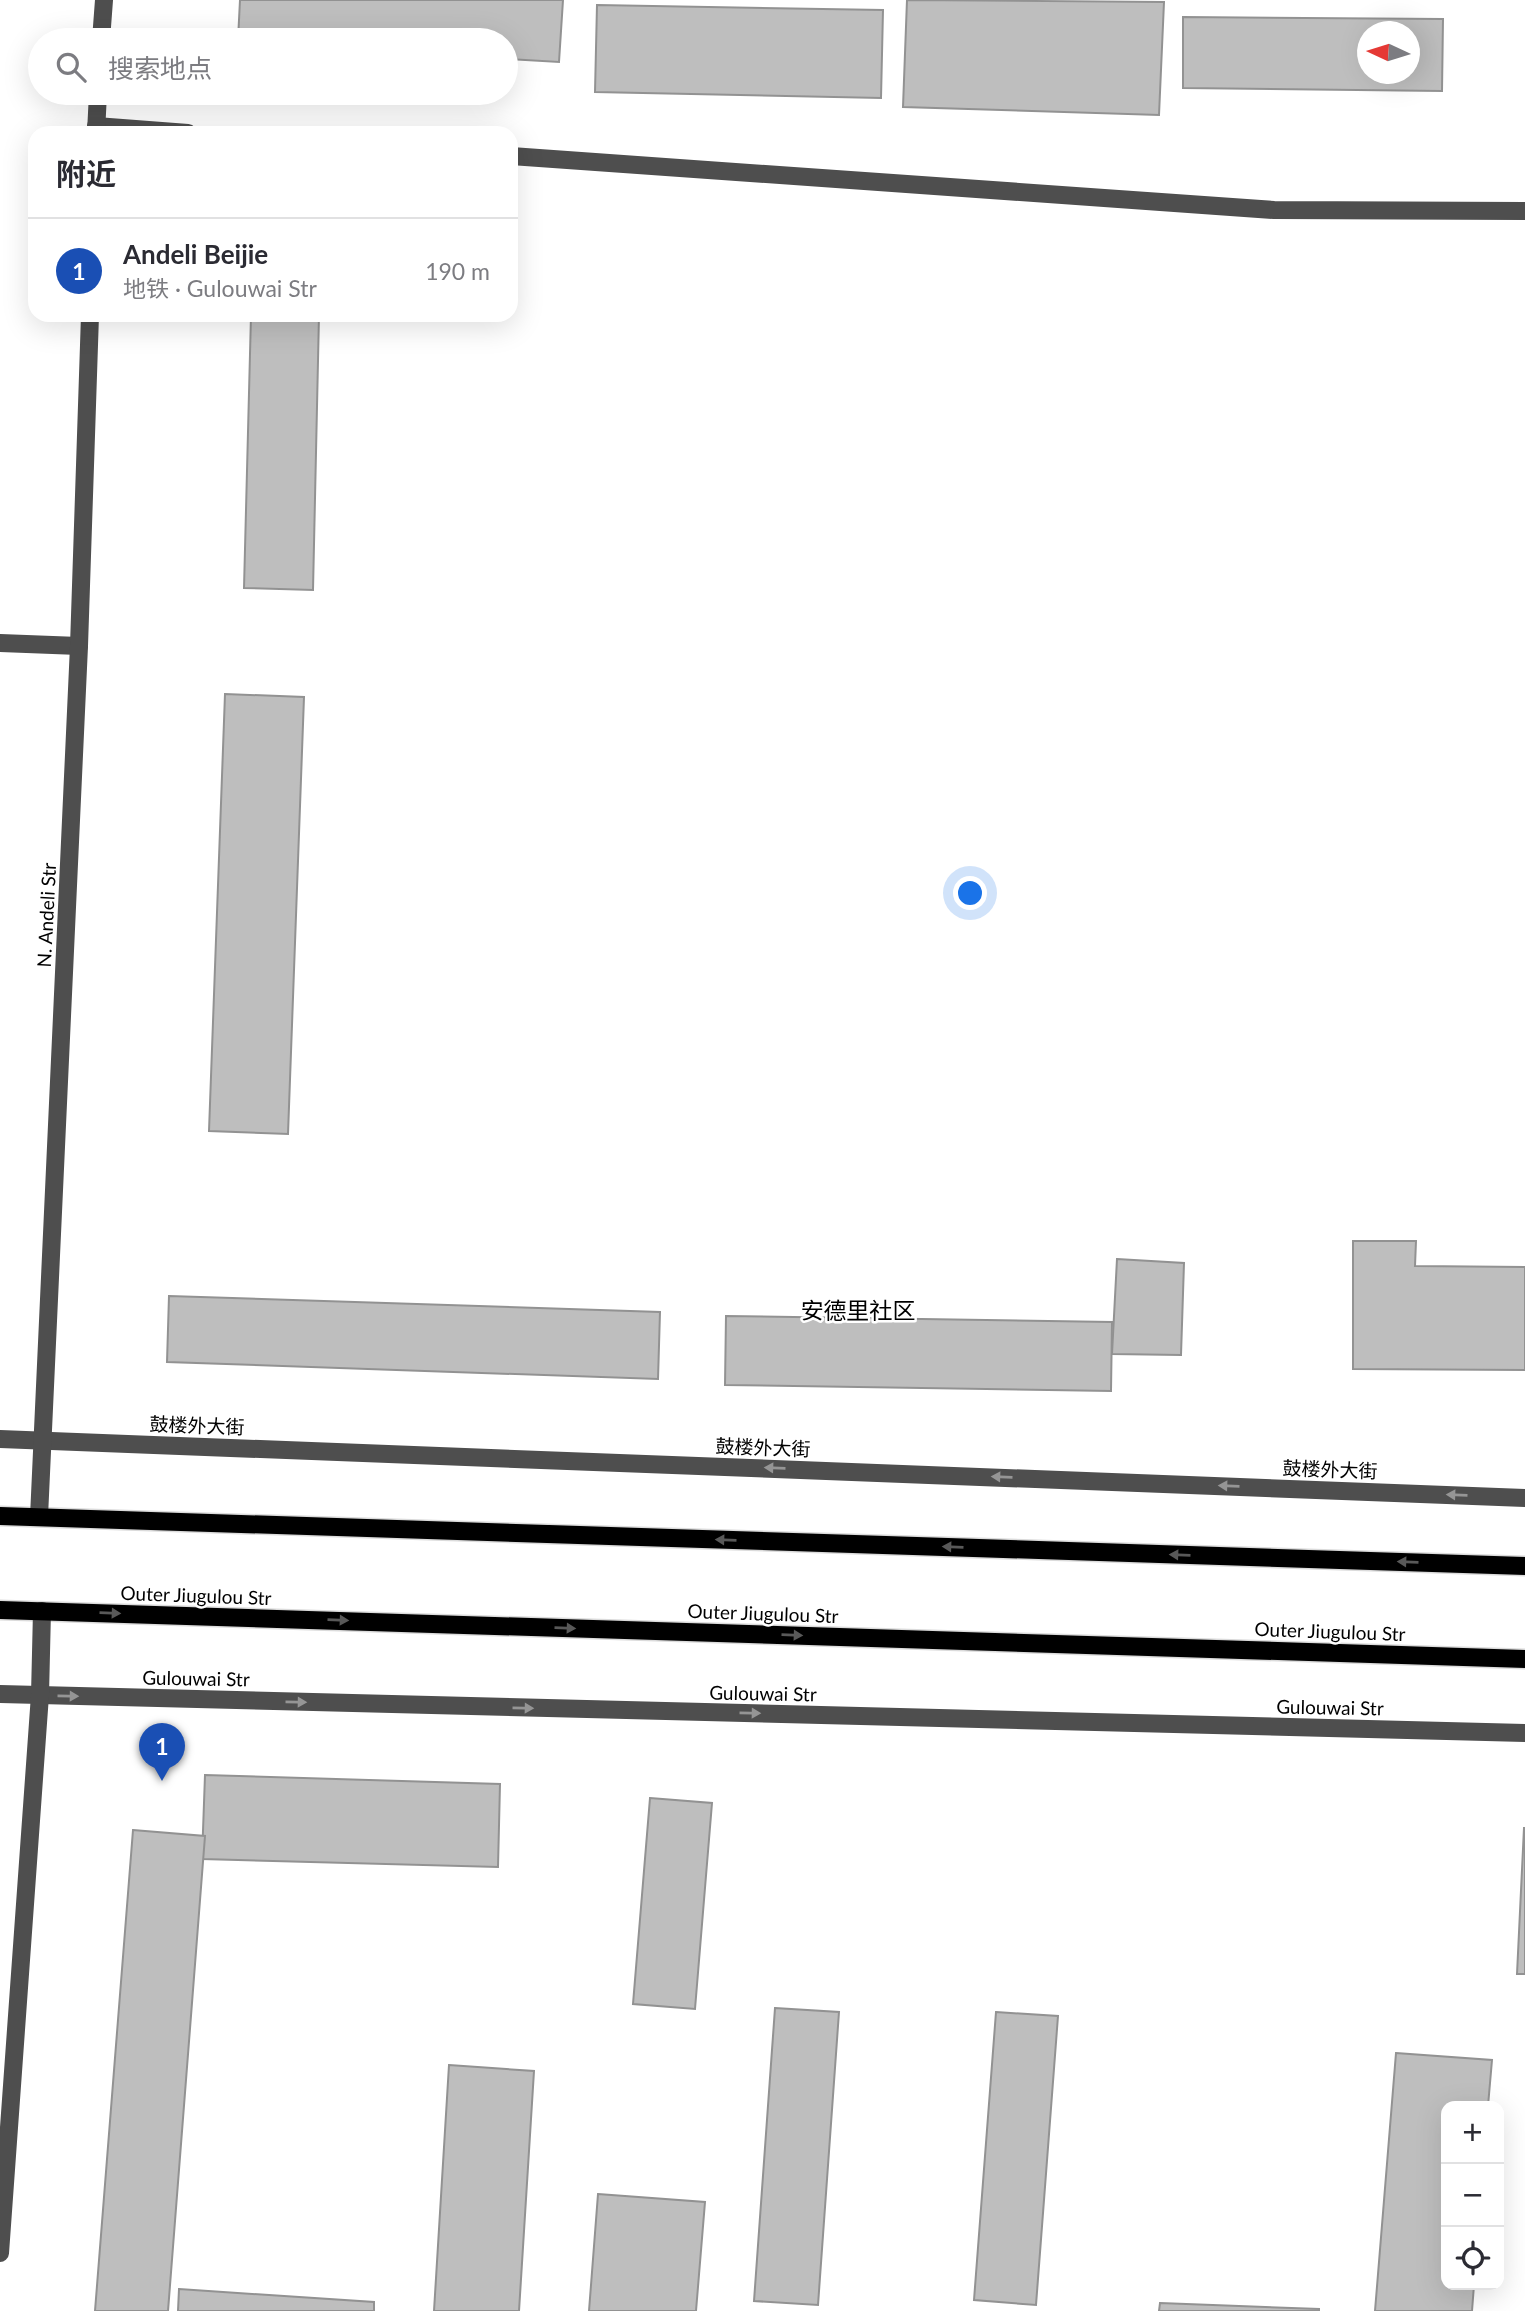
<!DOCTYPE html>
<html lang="zh">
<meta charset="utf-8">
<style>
body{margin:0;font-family:Lato,"Noto Sans SC",sans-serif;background:#f7f7f7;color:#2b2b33}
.controls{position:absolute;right:21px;bottom:21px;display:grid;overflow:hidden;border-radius:14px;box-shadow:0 7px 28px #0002}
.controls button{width:63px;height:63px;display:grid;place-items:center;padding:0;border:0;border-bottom:2px solid #e1e1e2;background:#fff;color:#2b2b33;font:35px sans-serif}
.compass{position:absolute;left:1357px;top:21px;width:63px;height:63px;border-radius:50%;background:#fff;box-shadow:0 7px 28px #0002;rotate:274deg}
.you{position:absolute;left:971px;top:894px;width:24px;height:24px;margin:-18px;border:5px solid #fff;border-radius:50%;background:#1a73e8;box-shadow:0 0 0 10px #1a73e833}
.badge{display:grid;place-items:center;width:46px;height:46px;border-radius:50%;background:#0f766e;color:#fff;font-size:23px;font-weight:700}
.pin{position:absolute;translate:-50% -58px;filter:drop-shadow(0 2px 4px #0008)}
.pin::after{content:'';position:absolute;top:37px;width:24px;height:21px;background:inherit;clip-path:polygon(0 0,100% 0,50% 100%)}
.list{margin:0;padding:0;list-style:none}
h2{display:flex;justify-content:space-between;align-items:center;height:91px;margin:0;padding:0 28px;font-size:30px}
h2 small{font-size:23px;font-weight:400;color:#7c7c81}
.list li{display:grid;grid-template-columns:46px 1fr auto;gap:21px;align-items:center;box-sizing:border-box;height:105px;padding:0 28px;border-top:2px solid #e1e1e2}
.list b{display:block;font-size:26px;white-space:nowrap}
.list p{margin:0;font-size:23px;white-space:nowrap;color:#7c7c81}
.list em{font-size:23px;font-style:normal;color:#7c7c81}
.icon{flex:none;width:38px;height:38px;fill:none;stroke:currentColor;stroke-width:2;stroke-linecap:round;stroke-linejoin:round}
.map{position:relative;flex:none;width:1525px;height:2311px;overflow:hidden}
.search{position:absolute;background:#fff;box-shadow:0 7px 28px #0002;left:28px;top:28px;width:490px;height:77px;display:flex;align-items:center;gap:18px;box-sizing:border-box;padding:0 24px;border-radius:38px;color:#7c7c81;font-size:26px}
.panel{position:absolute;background:#fff;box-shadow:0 7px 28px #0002;left:28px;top:126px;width:490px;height:196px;border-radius:21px}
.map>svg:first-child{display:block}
</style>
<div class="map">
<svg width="1525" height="2311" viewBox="0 0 1525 2311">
<rect width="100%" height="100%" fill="#fff"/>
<!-- building -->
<g fill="#bebebe" stroke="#929292" stroke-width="2" fill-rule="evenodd">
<path d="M 240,0 L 563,0 L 559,62 L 506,59 L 506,40 L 238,40 Z"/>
<path d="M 907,0 L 1164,2 L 1159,115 L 903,107 Z"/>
<path d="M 597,5 L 883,10 L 881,98 L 595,92 Z"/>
<path d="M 1183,17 L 1443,19 L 1442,91 L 1183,88 ZM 1368,32 L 1410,32 L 1410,74 L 1368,74 Z"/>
<path d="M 251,315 L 319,315 L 313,590 L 244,588 Z"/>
<path d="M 225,694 L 304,697 L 288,1134 L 209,1131 Z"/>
<path d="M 1353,1241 L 1416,1241 L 1415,1266 L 1525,1267 L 1525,1370 L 1353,1369 Z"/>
<path d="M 1117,1259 L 1184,1263 L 1181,1355 L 1112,1354 Z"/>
<path d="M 169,1296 L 660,1312 L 658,1379 L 167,1362 Z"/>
<path d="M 726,1316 L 1112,1322 L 1111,1391 L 725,1385 Z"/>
<path d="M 205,1775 L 500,1784 L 498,1867 L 202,1859 Z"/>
<path d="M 650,1798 L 712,1803 L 695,2009 L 633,2004 Z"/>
<path d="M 1524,1828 L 1525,1828 L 1525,1974 L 1517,1974 Z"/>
<path d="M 133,1830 L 205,1836 L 168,2311 L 95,2311 Z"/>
<path d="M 775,2008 L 839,2012 L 818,2305 L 754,2301 Z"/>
<path d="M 996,2012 L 1058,2016 L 1036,2305 L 974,2300 Z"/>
<path d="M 1396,2053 L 1492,2060 L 1488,2106 L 1446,2106 L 1446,2285 L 1474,2285 L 1472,2311 L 1375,2311 Z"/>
<path d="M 449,2065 L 534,2071 L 519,2311 L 434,2311 Z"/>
<path d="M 598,2194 L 705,2202 L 696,2311 L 589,2311 Z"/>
<path d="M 179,2289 L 374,2302 L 374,2311 L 178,2311 Z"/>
<path d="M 1160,2303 L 1319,2309 L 1319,2311 L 1159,2311 Z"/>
</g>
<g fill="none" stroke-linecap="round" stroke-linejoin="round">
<defs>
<g id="major">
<path d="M 0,1516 L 1525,1566"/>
<path d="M 0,1610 L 1525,1659"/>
</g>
</defs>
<!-- major casing -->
<use href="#major" stroke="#dbdbdb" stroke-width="21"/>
<!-- minor -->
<g stroke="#4e4e4e" stroke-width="18">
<path d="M 101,40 L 104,0"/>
<path d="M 96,126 L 188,133"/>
<path d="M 96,133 L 98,93"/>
<path d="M 511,156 L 1274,210 L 1525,211"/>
<path d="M 0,643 L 79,646"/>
<path d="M 0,1439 L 1525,1498"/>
<path d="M 39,1517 L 79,646 L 90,315"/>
<path d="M 0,1694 L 1525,1733"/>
<path d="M 0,2253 L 40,1695 L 42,1611"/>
</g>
<!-- major -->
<use href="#major" stroke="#000" stroke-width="18"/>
</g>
<!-- one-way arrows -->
<defs><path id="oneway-solid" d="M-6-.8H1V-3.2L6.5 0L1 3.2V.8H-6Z" transform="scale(1.75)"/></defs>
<g fill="#959595">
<use href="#oneway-solid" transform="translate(775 1468) rotate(-178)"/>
<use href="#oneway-solid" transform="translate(1002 1477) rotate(-178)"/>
<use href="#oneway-solid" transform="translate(1229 1486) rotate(-178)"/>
<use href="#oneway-solid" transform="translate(1457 1495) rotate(-178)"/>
<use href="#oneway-solid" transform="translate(68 1696) rotate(1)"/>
<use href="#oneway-solid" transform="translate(296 1702) rotate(1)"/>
<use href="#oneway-solid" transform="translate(523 1708) rotate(1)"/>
<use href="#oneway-solid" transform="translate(750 1713) rotate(1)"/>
</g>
<g fill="#595959">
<use href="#oneway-solid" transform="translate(726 1540) rotate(-178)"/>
<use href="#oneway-solid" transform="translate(953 1547) rotate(-178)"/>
<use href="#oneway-solid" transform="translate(1180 1555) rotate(-178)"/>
<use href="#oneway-solid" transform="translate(1408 1562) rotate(-178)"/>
<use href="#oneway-solid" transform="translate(110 1613) rotate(2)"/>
<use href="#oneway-solid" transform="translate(338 1620) rotate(2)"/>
<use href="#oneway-solid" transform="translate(565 1628) rotate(2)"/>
<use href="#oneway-solid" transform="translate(792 1635) rotate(2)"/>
</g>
<g text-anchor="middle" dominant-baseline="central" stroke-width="5" stroke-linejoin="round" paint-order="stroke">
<!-- street labels -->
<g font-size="19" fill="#000" stroke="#fff">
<text transform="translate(46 915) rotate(-87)">N. Andeli Str</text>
<text transform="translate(197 1425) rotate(2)">鼓楼外大街</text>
<text transform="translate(763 1447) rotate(2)">鼓楼外大街</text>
<text transform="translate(1330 1469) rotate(2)">鼓楼外大街</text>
<text transform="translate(196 1595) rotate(2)">Outer Jiugulou Str</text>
<text transform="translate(763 1613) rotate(2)">Outer Jiugulou Str</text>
<text transform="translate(1330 1631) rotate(2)">Outer Jiugulou Str</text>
<text transform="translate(196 1678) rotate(1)">Gulouwai Str</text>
<text transform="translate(763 1693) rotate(1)">Gulouwai Str</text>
<text transform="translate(1330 1707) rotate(1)">Gulouwai Str</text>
</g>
<!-- quarter labels -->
<g font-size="23" fill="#000" stroke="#fff">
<text x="858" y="1310">安德里社区</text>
</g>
</g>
</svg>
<div class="controls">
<button>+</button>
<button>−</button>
<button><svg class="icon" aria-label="locate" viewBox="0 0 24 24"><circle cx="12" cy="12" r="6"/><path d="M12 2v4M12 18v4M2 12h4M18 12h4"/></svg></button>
</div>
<svg class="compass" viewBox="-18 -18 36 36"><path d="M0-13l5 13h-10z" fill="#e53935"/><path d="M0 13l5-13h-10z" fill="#7c7c81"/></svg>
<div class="you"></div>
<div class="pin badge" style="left:162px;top:1781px;background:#1a4fb4">1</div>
<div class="search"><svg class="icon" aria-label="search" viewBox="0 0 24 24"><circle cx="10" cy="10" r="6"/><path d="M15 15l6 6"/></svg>搜索地点</div>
<section class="panel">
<h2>附近<small></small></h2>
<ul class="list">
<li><span class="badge" style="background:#1a4fb4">1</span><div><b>Andeli Beijie</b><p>地铁 · Gulouwai Str</p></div><em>190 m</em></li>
</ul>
</section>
</div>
